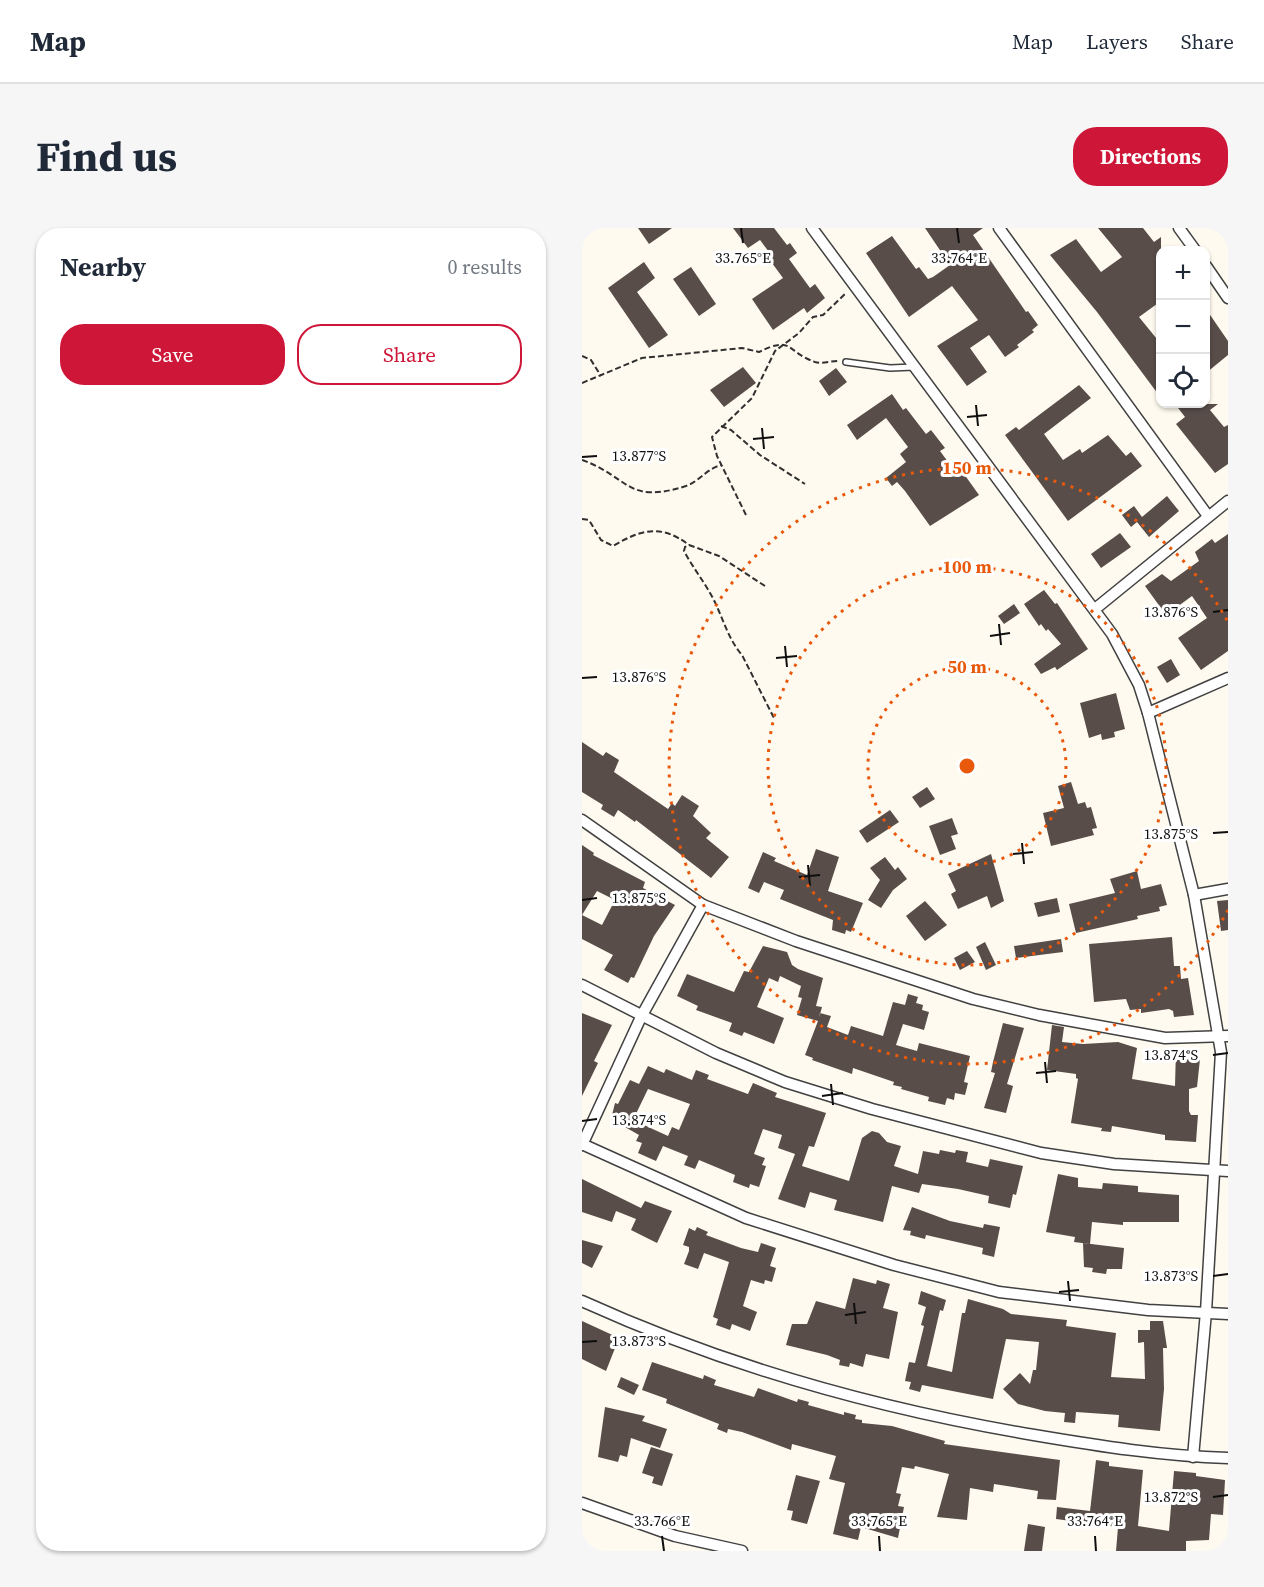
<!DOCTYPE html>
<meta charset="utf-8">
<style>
body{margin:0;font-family:"Source Serif 4",serif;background:#f6f6f7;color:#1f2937}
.controls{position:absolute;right:18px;top:18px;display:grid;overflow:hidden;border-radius:12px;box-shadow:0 2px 4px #0004}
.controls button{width:54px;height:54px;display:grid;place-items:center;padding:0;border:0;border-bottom:2px solid #e0e1e3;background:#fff;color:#1f2937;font:30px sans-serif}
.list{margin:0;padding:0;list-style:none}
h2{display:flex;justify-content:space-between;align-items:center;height:78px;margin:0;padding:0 24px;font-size:26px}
h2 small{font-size:20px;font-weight:400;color:#747a83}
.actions{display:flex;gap:12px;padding:18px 24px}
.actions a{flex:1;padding:14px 0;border:2px solid #ce1638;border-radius:24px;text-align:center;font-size:21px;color:#ce1638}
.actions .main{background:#ce1638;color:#fff}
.icon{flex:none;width:33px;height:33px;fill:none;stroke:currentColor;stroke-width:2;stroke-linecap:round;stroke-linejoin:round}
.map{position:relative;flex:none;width:646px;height:1323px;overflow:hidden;border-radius:24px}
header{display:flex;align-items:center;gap:36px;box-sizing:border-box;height:84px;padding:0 30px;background:#fff;border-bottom:2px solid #e0e1e3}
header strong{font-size:28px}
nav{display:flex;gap:33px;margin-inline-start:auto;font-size:21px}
.intro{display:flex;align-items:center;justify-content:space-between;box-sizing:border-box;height:144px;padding:0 36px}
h1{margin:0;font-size:42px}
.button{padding:15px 27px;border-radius:24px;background:#ce1638;color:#fff;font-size:21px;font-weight:700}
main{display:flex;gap:36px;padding:0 36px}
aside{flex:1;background:#fff;border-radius:24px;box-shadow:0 2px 4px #0004}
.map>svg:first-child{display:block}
</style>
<header>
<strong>Map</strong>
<nav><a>Map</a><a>Layers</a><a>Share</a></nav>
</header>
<div class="intro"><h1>Find us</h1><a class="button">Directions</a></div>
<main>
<aside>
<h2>Nearby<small>0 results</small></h2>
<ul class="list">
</ul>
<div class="actions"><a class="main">Save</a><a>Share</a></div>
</aside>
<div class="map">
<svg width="646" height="1323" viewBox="0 0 646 1323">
<rect width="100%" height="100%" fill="#fffaef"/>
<!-- building -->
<g fill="#584d49" fill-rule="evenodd">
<path d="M 56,0 L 90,0 L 67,16 Z"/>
<path d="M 151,0 L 192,0 L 205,17 L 208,15 L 215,25 L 207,31 L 228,60 L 233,56 L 243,70 L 225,85 L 222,80 L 191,102 L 170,71 L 201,50 L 187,31 L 190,28 L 178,12 L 166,20 Z"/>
<path d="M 343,0 L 401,0 L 391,7 L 444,84 L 446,83 L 456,97 L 450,102 L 452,104 L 435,117 L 437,119 L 423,129 L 407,107 L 388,120 L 405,144 L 385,158 L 355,118 L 396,92 L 370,58 L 327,89 L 284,25 L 310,8 L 334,41 L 337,39 L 346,51 L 351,49 L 368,37 Z"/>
<path d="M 516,0 L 561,0 L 572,14 L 579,9 L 579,73 L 557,89 L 579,116 L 579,170 L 515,84 L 468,27 L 494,11 L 519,44 L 540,29 Z"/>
<path d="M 62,34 L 73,50 L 55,64 L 86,107 L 67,120 L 26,60 Z"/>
<path d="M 109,39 L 134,76 L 117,88 L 91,51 Z"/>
<path d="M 624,81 L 646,113 L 646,127 L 624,145 Z"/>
<path d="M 161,139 L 174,155 L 142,179 L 128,162 Z"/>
<path d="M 254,140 L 265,154 L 247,168 L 237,153 Z"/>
<path d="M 497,157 L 509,170 L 462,206 L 481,232 L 498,221 L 500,225 L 526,207 L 544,228 L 549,224 L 560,238 L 486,293 L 423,207 L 434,199 L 437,202 Z"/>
<path d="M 310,166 L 321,182 L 324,180 L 344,206 L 349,202 L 363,220 L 358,223 L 372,242 L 377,239 L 397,267 L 348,298 L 323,263 L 315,254 L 310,258 L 304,250 L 324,234 L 318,226 L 326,219 L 304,190 L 275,212 L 265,197 Z"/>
<path d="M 593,176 L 636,176 L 628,182 L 642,199 L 646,197 L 646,236 L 633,245 L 594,196 L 603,189 Z"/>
<path d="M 585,268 L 597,283 L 567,309 L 555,294 L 549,299 L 540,287 L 552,278 L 560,289 Z"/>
<path d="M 538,305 L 549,319 L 519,340 L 509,326 Z"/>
<path d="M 646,306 L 646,423 L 619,442 L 596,410 L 625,390 L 610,368 L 584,387 L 563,358 L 580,346 L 589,353 L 617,333 L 613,324 L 630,311 L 633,315 Z"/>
<path d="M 462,362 L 473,376 L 475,375 L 506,421 L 475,442 L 473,439 L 459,446 L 452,436 L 479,416 L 466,401 L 464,403 L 459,396 L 457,398 L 442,376 Z"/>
<path d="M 432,376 L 438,385 L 422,396 L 416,388 Z"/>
<path d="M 589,431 L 598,447 L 585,455 L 575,439 Z"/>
<path d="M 534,465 L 543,501 L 532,504 L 533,509 L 520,512 L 519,506 L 507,510 L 498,475 Z"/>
<path d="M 0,514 L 21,528 L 24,524 L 37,532 L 32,544 L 86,581 L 90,575 L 93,578 L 100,567 L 117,578 L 111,588 L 129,605 L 124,610 L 147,629 L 129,650 L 54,592 L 53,594 L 36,582 L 32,589 L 19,581 L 21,577 L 0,564 Z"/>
<path d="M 489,554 L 496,576 L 503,574 L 505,580 L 509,579 L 515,600 L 510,601 L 512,607 L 469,618 L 461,585 L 482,580 L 476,558 Z"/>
<path d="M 345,559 L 353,571 L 338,580 L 330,569 Z"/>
<path d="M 308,582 L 317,594 L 285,615 L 277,603 Z"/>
<path d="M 370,590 L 376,606 L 369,608 L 374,621 L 358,627 L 347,598 Z"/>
<path d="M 0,617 L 12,625 L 11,627 L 63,654 L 61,660 L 93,677 L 72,708 L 52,750 L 49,749 L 46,755 L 22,742 L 31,727 L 0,711 ZM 15,663 L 33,672 L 20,697 L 0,687 Z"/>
<path d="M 234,621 L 257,629 L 246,663 L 281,675 L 269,704 L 264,702 L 263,706 L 250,702 L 251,692 L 198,671 L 202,662 L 182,654 L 177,665 L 166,660 L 181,624 L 194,630 L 192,633 L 225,647 Z"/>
<path d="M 409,626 L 422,673 L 409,680 L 405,668 L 376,681 L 369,666 L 374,663 L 366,646 Z"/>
<path d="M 303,629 L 313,642 L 316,639 L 325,651 L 311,662 L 299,680 L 286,672 L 298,652 L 288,640 Z"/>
<path d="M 555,643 L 559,661 L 579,656 L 585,677 L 577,679 L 578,683 L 555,688 L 556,691 L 494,705 L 487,676 L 533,665 L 528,651 Z"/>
<path d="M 475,670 L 478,684 L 456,689 L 452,675 Z"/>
<path d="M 646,672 L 646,702 L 639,703 L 635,673 Z"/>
<path d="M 343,673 L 365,697 L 343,713 L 324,688 Z"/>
<path d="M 590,709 L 592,738 L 598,738 L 599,751 L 606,750 L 612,787 L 592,789 L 591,783 L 587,781 L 559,785 L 559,781 L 548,782 L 544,771 L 512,774 L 507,716 Z"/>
<path d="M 479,711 L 481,724 L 434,730 L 432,718 Z"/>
<path d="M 403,714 L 414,737 L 404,742 L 394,719 Z"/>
<path d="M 181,718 L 205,724 L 210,737 L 216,741 L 241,750 L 234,778 L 240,779 L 237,790 L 238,785 L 249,788 L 245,799 L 266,807 L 269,798 L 301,808 L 311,774 L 323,777 L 326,766 L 336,769 L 334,775 L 341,777 L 340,782 L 347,784 L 342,802 L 321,796 L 314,817 L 335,823 L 337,815 L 388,828 L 382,854 L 386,855 L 383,867 L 373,865 L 372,872 L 365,870 L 363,877 L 346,873 L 347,869 L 319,861 L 320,859 L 311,857 L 312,854 L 271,840 L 270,846 L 230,832 L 231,830 L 223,827 L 236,793 L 215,787 L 220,770 L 216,769 L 219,758 L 198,748 L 196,754 L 187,750 L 175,779 L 202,790 L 192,816 L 162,804 L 160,808 L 147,803 L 150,795 L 114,782 L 116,778 L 95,768 L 105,746 L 152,764 L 162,743 L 167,744 Z"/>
<path d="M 385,723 L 393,734 L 378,742 L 372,730 Z"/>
<path d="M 0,785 L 30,797 L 12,833 L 16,835 L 0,868 Z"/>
<path d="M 421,795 L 442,800 L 425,856 L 431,858 L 424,885 L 402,880 L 413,845 L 409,844 L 411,834 Z"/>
<path d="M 470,797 L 482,799 L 480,814 L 501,816 L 536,814 L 555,820 L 550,851 L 593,858 L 594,821 L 610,822 L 609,831 L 618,831 L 615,859 L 607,861 L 607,883 L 609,887 L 616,887 L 614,914 L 583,912 L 583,907 L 530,898 L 529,904 L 519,903 L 520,900 L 489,895 L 496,851 L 494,850 L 494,846 L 465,842 Z"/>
<path d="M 66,838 L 82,845 L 84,841 L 110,852 L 114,842 L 127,847 L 125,851 L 166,866 L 171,855 L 195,865 L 193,869 L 244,885 L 232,919 L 227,918 L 220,938 L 267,953 L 280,910 L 290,903 L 297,905 L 305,914 L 319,918 L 312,938 L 336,946 L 341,923 L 357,926 L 358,922 L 373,925 L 374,922 L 386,924 L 384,934 L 406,939 L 408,931 L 441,938 L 434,967 L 431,966 L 428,980 L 406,975 L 407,968 L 376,961 L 340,956 L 337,965 L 310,958 L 301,994 L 252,982 L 255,972 L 228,964 L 223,980 L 196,971 L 213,926 L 196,920 L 200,907 L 181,901 L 172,926 L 183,930 L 180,937 L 184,938 L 177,959 L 168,956 L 167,960 L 151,954 L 153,947 L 117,932 L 113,941 L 102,937 L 106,928 L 81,918 L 74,933 L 56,925 L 60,915 L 54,913 L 57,907 L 29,891 L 33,875 L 36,876 L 48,852 L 57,856 ZM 66,861 L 108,876 L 97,902 L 90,899 L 86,908 L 51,892 Z"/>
<path d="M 476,946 L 496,950 L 496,959 L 520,961 L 521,955 L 556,958 L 556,964 L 597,967 L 597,994 L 541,994 L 541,997 L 510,994 L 508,1016 L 492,1014 L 493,1009 L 464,1004 Z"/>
<path d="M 0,951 L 59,980 L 63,973 L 90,983 L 75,1015 L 49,1002 L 54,991 L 34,983 L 30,994 L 0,984 Z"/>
<path d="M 330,979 L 368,993 L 401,1000 L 402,996 L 418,999 L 412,1029 L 400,1026 L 401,1020 L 344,1007 L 343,1011 L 328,1007 L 329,1003 L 321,1002 Z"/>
<path d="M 115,999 L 126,1004 L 124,1007 L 159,1020 L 176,1024 L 179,1015 L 194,1020 L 188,1038 L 194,1040 L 190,1054 L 183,1052 L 182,1056 L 169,1052 L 161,1078 L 175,1084 L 168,1103 L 150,1096 L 148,1102 L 134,1097 L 136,1091 L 131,1089 L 147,1034 L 122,1025 L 116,1041 L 102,1036 L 107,1023 L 107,1019 L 101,1017 L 107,1000 L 113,1003 Z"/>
<path d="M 0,1012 L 21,1018 L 10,1040 L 0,1035 Z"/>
<path d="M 501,1015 L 542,1020 L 540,1041 L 525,1041 L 524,1046 L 510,1044 L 511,1040 L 502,1039 Z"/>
<path d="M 271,1050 L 294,1056 L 295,1052 L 308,1056 L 301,1080 L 316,1084 L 307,1131 L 284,1126 L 281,1139 L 268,1135 L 267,1139 L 257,1137 L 258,1132 L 245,1127 L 204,1117 L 210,1096 L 225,1096 L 234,1073 L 263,1081 Z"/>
<path d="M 339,1063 L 364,1072 L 361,1083 L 358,1082 L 345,1138 L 370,1144 L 380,1085 L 383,1085 L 386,1071 L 421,1081 L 429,1086 L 485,1092 L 484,1098 L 534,1105 L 529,1149 L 563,1151 L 562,1114 L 556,1115 L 556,1102 L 568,1102 L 568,1093 L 581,1093 L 585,1120 L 581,1120 L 582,1161 L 578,1203 L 536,1199 L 537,1187 L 494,1184 L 493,1195 L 482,1194 L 483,1185 L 463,1183 L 436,1176 L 421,1161 L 438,1145 L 448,1156 L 451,1142 L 454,1142 L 457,1114 L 424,1111 L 411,1171 L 340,1157 L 338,1164 L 327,1161 L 329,1154 L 323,1153 L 327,1134 L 333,1135 L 342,1098 L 339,1097 L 344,1079 L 336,1076 Z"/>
<path d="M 0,1093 L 37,1110 L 24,1143 L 0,1131 Z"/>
<path d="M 70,1134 L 121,1151 L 122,1147 L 134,1152 L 132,1157 L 172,1169 L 176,1160 L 215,1174 L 216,1171 L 227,1174 L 226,1177 L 262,1187 L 262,1184 L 274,1187 L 273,1191 L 280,1192 L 280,1195 L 310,1198 L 363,1213 L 362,1216 L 478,1232 L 474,1272 L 455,1271 L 456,1263 L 412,1256 L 411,1264 L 388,1260 L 385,1292 L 355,1289 L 367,1246 L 333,1238 L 332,1241 L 320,1239 L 314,1265 L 319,1266 L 316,1278 L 322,1279 L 316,1310 L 279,1299 L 276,1312 L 251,1306 L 263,1255 L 247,1251 L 254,1228 L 210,1216 L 209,1222 L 160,1204 L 146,1201 L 145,1205 L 135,1201 L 137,1196 L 84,1175 L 85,1171 L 60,1162 Z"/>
<path d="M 39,1149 L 57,1157 L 52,1167 L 35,1159 Z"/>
<path d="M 23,1179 L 63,1188 L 60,1193 L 85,1201 L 78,1220 L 49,1210 L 45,1229 L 38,1227 L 36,1234 L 16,1229 Z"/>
<path d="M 69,1219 L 91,1226 L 80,1258 L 70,1255 L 72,1249 L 60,1245 Z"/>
<path d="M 514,1232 L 527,1234 L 527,1238 L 561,1242 L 556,1298 L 587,1303 L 592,1243 L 614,1245 L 614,1248 L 643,1252 L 641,1287 L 629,1286 L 627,1312 L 604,1313 L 604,1323 L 534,1323 L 536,1299 L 474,1291 L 475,1279 L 508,1283 Z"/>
<path d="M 214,1247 L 238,1253 L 225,1296 L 209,1292 L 211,1283 L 205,1282 Z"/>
<path d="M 446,1296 L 463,1299 L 460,1323 L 442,1323 Z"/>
</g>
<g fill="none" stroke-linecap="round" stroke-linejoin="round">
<defs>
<path id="service" d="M 264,134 L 308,140 L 332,139"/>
<g id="minor">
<path d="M 230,0 L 530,406 L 557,457 L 566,485 L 612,667 L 639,824 L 624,1084 L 611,1229"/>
<path d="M 417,0 L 626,288"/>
<path d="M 597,0 L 613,22"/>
<path d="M 624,38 L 646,70"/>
<path d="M 513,381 L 646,273"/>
<path d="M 566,485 L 646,450"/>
<path d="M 0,592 L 121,677 L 214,713 L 391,771 L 457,787 L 583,810 L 646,808"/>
<path d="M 612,667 L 646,661"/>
<path d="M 0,757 L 134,825 L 203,854 L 290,881 L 459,925 L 532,936 L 646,943"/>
<path d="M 0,916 L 164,990 L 312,1037 L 417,1064 L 566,1082 L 646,1086"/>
<path d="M 0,917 L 59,789 L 121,677"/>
<path d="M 0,1073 C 143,1138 297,1181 452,1207 C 517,1218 580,1228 646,1230"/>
<path d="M 0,1275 L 93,1308 L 160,1323"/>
</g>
</defs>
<!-- service casing -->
<use href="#service" stroke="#414141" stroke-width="8"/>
<!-- minor casing -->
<use href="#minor" stroke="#414141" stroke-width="13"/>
<!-- path -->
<g stroke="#303030" stroke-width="2" stroke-dasharray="6 3" stroke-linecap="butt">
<path d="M 0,128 L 9,132 L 19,148"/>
<path d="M 0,155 L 60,130 L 160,120 L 177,124 C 211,107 204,124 233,134 C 240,136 249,133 256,133"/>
<path d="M 139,198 L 149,202 L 178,227 L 223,256"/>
<path d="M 0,232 C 48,249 44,277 104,258 C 118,253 125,240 140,237"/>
<path d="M 164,287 L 135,228 L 130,209 L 170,170 L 193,123 L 217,105 L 231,89 L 241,87 L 263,66"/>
<path d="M 0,291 L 7,292 L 19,312 L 31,318 C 60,301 79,296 107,317"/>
<path d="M 183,358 L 137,328 L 107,317 L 103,319 L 102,323 C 112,342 128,361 136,381 C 143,397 148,413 160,427 L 193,492"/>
</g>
<!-- service -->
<use href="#service" stroke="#fff" stroke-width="5"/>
<!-- minor -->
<use href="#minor" stroke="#fff" stroke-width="10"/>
</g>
<!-- ticks -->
<path fill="none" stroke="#0e0e0e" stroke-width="2" d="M 159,0 L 161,15M 375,0 L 377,15M 394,177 L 396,198M 385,189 L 405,187M 180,200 L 182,221M 171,211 L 192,209M 0,229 L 15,228M 631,384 L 646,382M 417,396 L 419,417M 408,408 L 428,405M 203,418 L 205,439M 194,430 L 215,428M 0,450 L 15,449M 631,605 L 646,604M 440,615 L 442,636M 431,626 L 451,624M 226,637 L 228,658M 217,649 L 238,647M 0,672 L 15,670M 631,827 L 646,825M 463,834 L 465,855M 454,845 L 474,843M 249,856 L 251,877M 240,868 L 261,865M 0,893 L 15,891M 631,1048 L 646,1046M 486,1053 L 488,1073M 477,1064 L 497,1062M 272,1075 L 274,1096M 263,1087 L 284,1084M 0,1114 L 15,1113M 631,1269 L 646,1267M 80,1308 L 82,1323M 297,1308 L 298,1323M 513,1308 L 514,1323"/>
<!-- distance rings -->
<g fill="none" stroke="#e8590c" stroke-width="3" stroke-dasharray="3 6">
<circle cx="385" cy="538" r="99"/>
<circle cx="385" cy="538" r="199"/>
<path d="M646 682A298 298 0 1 1 646 394"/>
</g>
<g font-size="15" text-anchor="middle" fill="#0e0e0e" stroke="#fff" stroke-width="6" stroke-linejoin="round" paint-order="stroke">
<text x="161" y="35">33.765°E</text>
<text x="377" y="35">33.764°E</text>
<text x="57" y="233">13.877°S</text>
<text x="589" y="389">13.876°S</text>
<text x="57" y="454">13.876°S</text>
<text x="589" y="611">13.875°S</text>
<text x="57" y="675">13.875°S</text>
<text x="589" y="832">13.874°S</text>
<text x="57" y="897">13.874°S</text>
<text x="589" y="1053">13.873°S</text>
<text x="57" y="1118">13.873°S</text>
<text x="589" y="1274">13.872°S</text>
<text x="80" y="1298">33.766°E</text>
<text x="297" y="1298">33.765°E</text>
<text x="513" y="1298">33.764°E</text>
</g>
<circle cx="385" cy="538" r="9" fill="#e8590c" stroke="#fff" stroke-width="3"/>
<g font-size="18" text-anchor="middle" font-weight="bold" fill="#e8590c" stroke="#fff" stroke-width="6" stroke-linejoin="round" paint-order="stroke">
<text x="385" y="246">150 m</text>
<text x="385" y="345">100 m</text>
<text x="385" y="445">50 m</text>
</g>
</svg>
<div class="controls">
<button>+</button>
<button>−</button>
<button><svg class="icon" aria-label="locate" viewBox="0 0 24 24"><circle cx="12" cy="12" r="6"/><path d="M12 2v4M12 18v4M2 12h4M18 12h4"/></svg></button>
</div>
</div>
</main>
